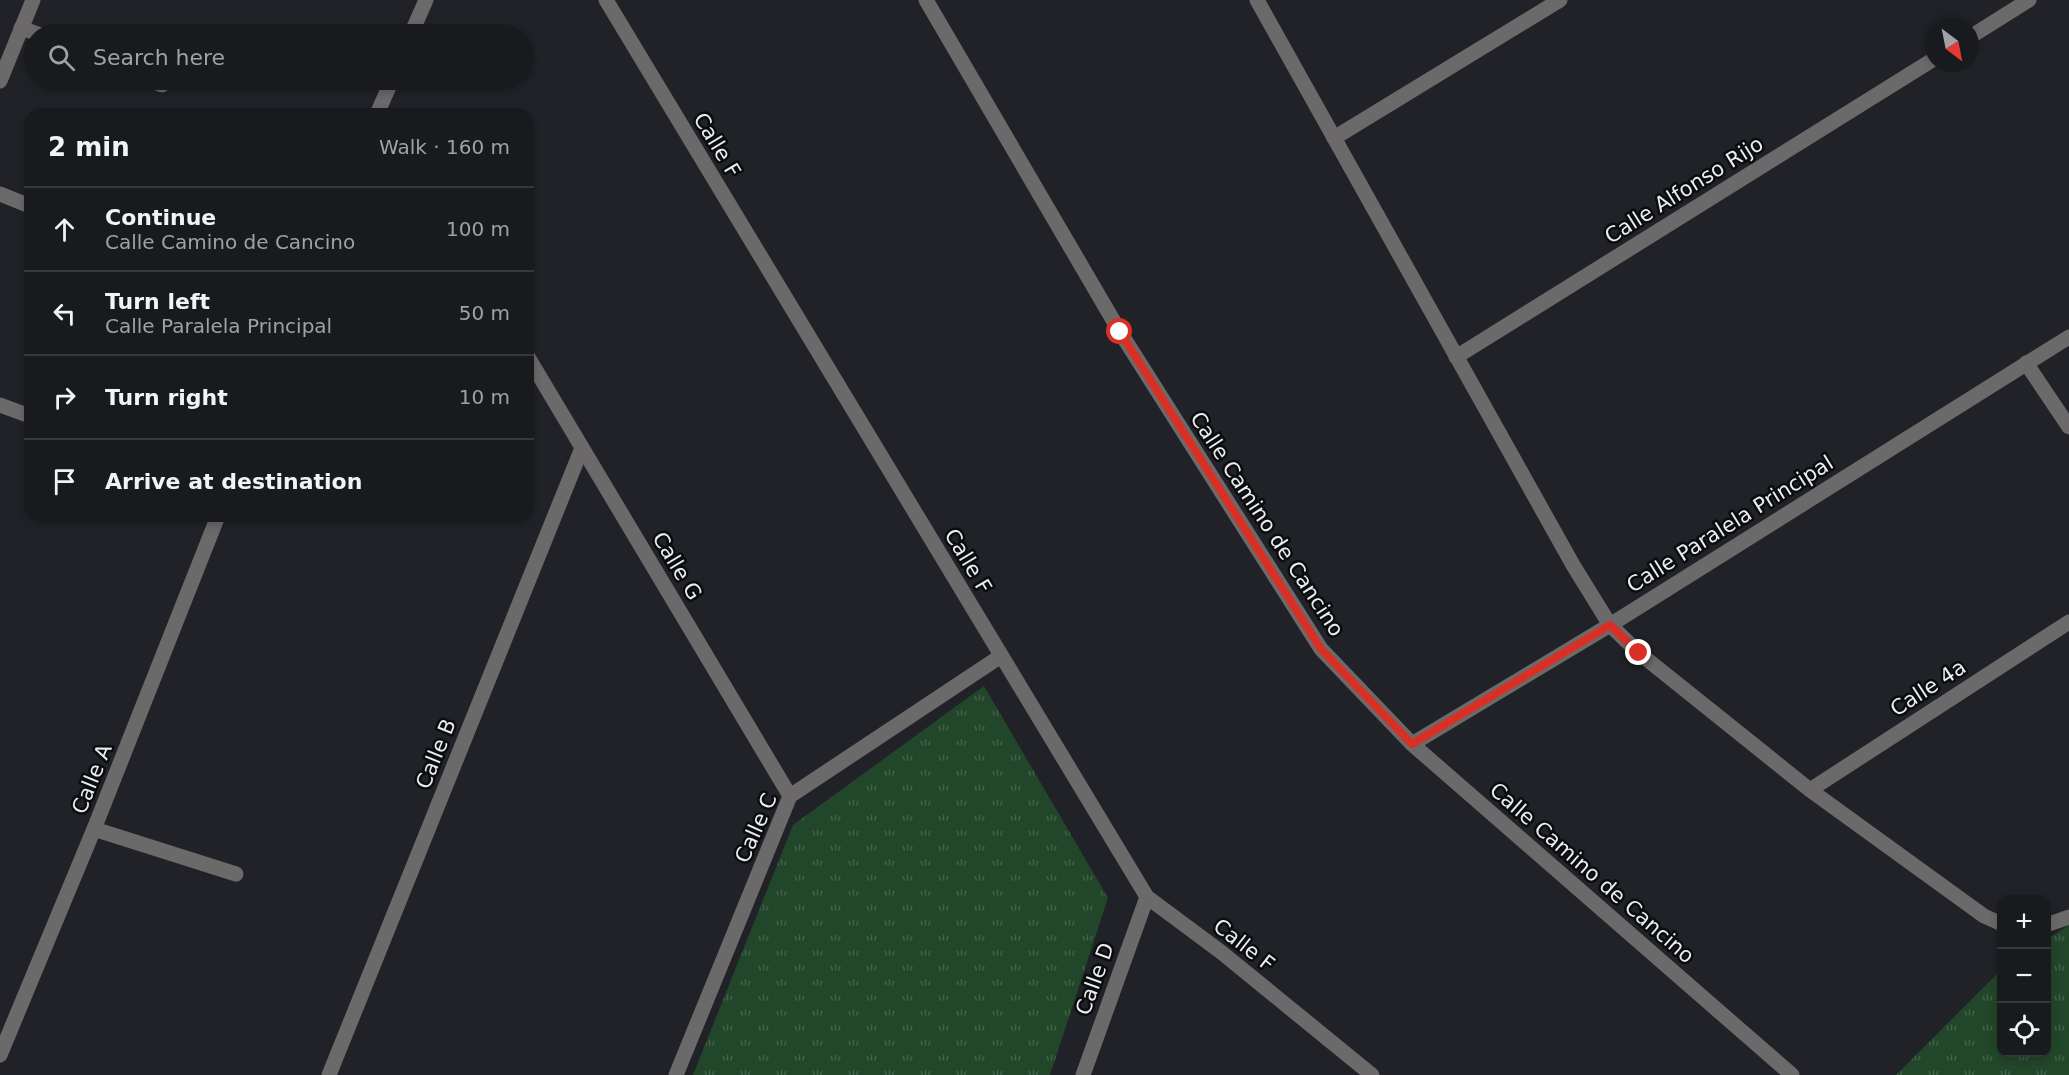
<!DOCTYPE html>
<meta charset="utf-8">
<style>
body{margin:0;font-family:"DejaVu Sans",sans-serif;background:#212326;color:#f1f3f6}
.controls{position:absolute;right:18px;bottom:18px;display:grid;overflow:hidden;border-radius:12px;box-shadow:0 3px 9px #0003}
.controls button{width:54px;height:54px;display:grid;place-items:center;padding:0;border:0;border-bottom:2px solid #36383b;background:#181a1d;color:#f1f3f6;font:30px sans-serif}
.compass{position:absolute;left:1925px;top:18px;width:54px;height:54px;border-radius:50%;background:#181a1d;box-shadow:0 3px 9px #0003;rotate:148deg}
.stop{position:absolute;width:18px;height:18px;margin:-14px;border:4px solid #d93025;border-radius:50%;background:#fff}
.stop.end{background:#d93025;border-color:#fff;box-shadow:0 2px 6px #0008}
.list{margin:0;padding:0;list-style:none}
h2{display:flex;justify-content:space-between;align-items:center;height:78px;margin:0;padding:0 24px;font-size:26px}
h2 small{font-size:20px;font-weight:400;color:#9fa1a4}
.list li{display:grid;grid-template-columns:39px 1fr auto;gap:18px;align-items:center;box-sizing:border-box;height:84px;padding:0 24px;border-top:2px solid #36383b}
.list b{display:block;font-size:22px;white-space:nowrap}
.list p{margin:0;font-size:20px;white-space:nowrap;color:#9fa1a4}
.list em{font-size:20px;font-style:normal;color:#9fa1a4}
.icon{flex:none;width:33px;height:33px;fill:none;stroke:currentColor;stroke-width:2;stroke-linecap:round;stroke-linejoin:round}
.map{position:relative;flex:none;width:2069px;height:1075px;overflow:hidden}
.search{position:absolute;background:#181a1d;box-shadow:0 3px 9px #0003;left:24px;top:24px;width:510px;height:66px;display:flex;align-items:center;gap:15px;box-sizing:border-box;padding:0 21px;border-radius:33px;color:#9fa1a4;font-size:22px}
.panel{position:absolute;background:#181a1d;box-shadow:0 3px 9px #0003;left:24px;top:108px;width:510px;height:414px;border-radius:18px}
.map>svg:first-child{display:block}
</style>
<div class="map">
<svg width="2069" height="1075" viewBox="0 0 2069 1075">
<defs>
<pattern id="park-tufts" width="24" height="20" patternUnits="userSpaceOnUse" patternTransform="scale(1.5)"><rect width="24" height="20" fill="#224629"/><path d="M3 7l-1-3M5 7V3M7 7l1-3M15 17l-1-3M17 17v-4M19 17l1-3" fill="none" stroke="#426148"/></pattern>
</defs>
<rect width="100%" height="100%" fill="#202227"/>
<!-- park -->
<g fill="url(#park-tufts)">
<path d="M 984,686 L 1108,898 L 1050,1075 L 693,1075 L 793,825 Z"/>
<path d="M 2069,925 L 2069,1075 L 1896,1075 L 2001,970 L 2002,1052 L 2046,1052 L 2047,939 Z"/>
</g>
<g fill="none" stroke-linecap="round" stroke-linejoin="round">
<!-- minor -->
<g stroke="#6c696b" stroke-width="15">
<path d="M 606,0 L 1147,897 L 1221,952 L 1372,1075"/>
<path d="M 926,0 L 1120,332 L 1321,649 L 1412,744 L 1792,1075"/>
<path d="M 1257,0 L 1573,565 L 1610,625 L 1639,653 L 1810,790 L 1984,916 L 2002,924"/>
<path d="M 21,28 L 38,34"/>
<path d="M 411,34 L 426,0"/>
<path d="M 1970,37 L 2029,0"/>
<path d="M 148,80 L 162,85"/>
<path d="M 0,81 L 33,0"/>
<path d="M 377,114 L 392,80"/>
<path d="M 1334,138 L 1560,0"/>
<path d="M 0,194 L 30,206"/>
<path d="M 528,357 L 790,796"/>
<path d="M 1456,357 L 1934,59"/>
<path d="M 2026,363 L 2069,427"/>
<path d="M 0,405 L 30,416"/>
<path d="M 1412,744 L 1610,625 L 2069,337"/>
<path d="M 1810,790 L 2069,622"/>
<path d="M 94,829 L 236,874"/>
<path d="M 2046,925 L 2069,917"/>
<path d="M 0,1055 L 94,829 L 218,516"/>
<path d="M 329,1075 L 582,448"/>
<path d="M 676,1075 L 790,796 L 1001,656"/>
<path d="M 1083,1075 L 1147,897"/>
</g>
</g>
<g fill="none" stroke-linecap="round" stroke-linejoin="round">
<!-- route -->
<path stroke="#d93025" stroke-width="8" d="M 1120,332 L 1321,649 L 1412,744 L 1610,625 L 1639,653"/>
</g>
<g text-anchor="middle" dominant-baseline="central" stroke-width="5" stroke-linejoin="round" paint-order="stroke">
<!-- street labels -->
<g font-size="21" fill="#ebedf1" stroke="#0a0c0e">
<text transform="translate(717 145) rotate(59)">Calle F</text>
<text transform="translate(1684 190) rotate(-32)">Calle Alfonso Rijo</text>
<text transform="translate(1267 524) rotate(57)">Calle Camino de Cancino</text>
<text transform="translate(1730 524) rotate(-32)">Calle Paralela Principal</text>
<text transform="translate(968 561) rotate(59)">Calle F</text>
<text transform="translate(677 566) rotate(59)">Calle G</text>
<text transform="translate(1928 688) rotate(-33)">Calle 4a</text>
<text transform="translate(436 754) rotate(-68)">Calle B</text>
<text transform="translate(92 779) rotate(-68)">Calle A</text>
<text transform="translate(756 828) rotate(-66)">Calle C</text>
<text transform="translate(1592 873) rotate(41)">Calle Camino de Cancino</text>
<text transform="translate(1244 945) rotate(38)">Calle F</text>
<text transform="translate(1095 979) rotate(-70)">Calle D</text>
</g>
</g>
</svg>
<div class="controls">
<button>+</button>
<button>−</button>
<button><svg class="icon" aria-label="locate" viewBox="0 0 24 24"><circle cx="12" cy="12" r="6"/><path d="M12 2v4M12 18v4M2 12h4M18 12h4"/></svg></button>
</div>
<svg class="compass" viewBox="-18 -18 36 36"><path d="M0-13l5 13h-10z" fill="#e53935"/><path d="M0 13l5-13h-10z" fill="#9fa1a4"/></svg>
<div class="stop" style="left:1120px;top:332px"></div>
<div class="stop end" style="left:1639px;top:653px"></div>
<div class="search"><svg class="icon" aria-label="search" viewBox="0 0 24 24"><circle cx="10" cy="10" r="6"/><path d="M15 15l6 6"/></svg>Search here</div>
<section class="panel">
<h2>2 min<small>Walk · 160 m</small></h2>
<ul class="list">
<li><svg class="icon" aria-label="ahead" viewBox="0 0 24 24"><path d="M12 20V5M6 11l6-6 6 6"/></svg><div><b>Continue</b><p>Calle Camino de Cancino</p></div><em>100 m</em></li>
<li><svg class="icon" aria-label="left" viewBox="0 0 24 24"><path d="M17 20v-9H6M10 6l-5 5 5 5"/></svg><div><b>Turn left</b><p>Calle Paralela Principal</p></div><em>50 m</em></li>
<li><svg class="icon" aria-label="right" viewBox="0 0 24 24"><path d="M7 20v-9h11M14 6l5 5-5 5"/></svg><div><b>Turn right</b></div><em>10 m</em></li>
<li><svg class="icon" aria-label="arrive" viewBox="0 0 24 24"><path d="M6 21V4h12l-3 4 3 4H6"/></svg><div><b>Arrive at destination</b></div></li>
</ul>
</section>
</div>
